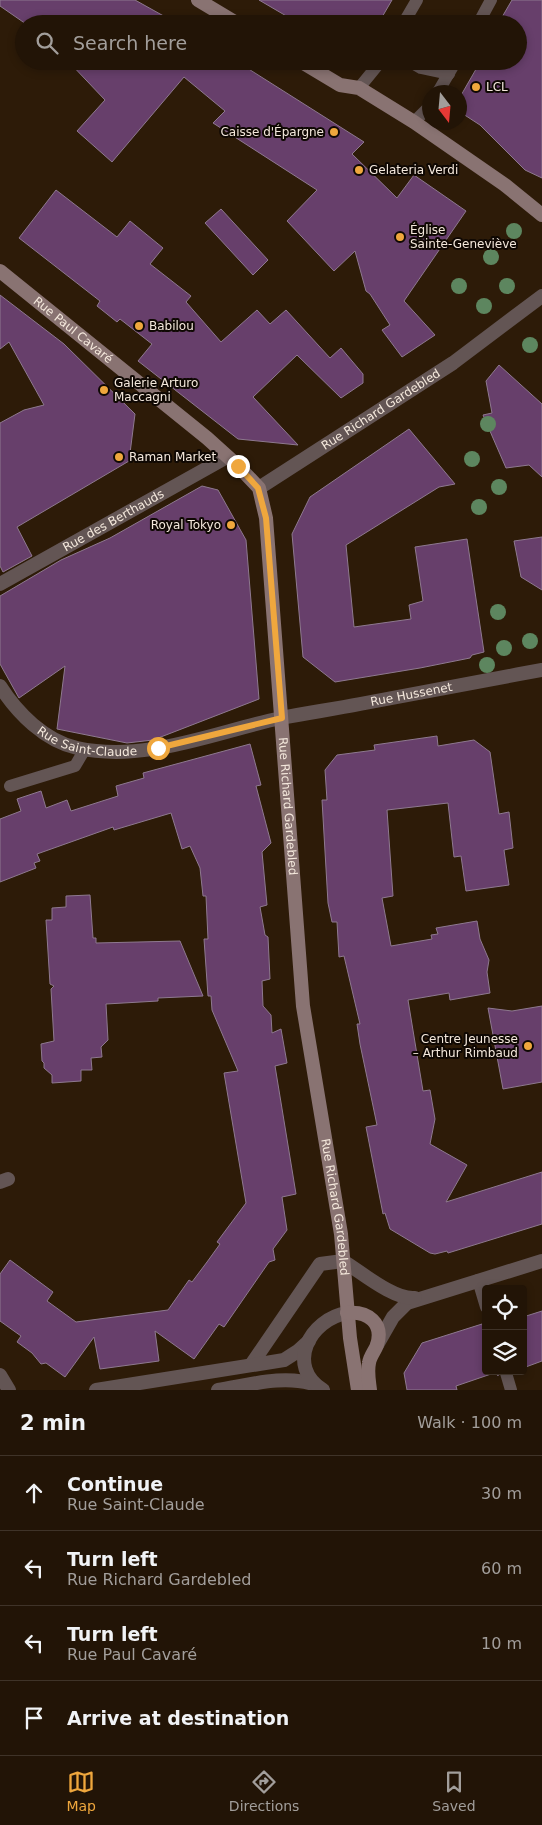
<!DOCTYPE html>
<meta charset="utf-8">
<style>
body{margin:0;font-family:"DejaVu Sans",sans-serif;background:#2a1d10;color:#f1f3f6}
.controls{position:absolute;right:15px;bottom:15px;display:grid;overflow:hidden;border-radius:5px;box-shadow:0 2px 8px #0003}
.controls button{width:45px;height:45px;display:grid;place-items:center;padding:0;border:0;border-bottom:1px solid #3f3328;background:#221406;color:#f1f3f6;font:25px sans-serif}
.compass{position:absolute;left:422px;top:85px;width:45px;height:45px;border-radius:50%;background:#221406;box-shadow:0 2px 8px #0003;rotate:164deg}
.stop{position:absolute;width:15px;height:15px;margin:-11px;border:4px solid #efa73d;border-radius:50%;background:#fff}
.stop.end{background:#efa73d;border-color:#fff;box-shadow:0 1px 5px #0008}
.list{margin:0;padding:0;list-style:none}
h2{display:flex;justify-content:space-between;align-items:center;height:65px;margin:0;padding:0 20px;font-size:21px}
h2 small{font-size:16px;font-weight:400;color:#a29e9b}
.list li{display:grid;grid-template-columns:32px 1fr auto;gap:15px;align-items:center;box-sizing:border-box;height:75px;padding:0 20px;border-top:1px solid #3f3328}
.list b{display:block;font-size:19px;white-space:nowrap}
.list p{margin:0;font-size:16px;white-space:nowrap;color:#a29e9b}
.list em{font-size:16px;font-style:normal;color:#a29e9b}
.icon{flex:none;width:28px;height:28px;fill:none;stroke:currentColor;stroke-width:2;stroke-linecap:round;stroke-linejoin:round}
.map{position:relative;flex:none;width:542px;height:1390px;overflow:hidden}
.search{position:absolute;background:#221406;box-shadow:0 2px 8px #0003;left:15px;right:15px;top:15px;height:55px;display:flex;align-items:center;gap:12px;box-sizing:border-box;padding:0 18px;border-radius:28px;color:#a29e9b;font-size:19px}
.sheet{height:365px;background:#221406}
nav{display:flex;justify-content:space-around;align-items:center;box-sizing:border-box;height:70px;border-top:1px solid #3f3328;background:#221406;font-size:14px;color:#a29e9b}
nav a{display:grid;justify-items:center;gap:2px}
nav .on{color:#efa73d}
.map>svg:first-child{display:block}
</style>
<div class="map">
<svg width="542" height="1390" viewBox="0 0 542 1390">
<rect width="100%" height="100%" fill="#2d1b08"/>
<!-- building -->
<g fill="#673f6b" stroke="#8e798f">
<path d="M 0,0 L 135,0 L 178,24 L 129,24 L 115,16 L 107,24 L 26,24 L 0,6 Z"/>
<path d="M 259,0 L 392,0 L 378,24 L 300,24 Z"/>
<path d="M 512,0 L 542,0 L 542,178 L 525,170 L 480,125 L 460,112 L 460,97 L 479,64 L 475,61 L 518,61 L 518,24 L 498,24 Z"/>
<path d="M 68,61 L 236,61 L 364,142 L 352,154 L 397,198 L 414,175 L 466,211 L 404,301 L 435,335 L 402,357 L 382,330 L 390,325 L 370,294 L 366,291 L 355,251 L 334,271 L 287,221 L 317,190 L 213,123 L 225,111 L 184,77 L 112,162 L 77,131 L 105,100 Z"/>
<path d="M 56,190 L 117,237 L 130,221 L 163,248 L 150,264 L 191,296 L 186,302 L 221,342 L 257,310 L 270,324 L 286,310 L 330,358 L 341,348 L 363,374 L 363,383 L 341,398 L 297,355 L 253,397 L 298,445 L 238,439 L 138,361 L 152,344 L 120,319 L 117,322 L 97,306 L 100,301 L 19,238 Z"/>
<path d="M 221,209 L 268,260 L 253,275 L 205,223 Z"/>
<path d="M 0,295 L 64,344 L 135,414 L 129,461 L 17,527 L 32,556 L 3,572 L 0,566 L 0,423 L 24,410 L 44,405 L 9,342 L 0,349 Z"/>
<path d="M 499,365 L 542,404 L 542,477 L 529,465 L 506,468 L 483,415 L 492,413 L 486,381 Z"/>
<path d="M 409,429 L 455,484 L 439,487 L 346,545 L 354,627 L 411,619 L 409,605 L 423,601 L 415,547 L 467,539 L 484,652 L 472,655 L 470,658 L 420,668 L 335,682 L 303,657 L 292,534 L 310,497 Z"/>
<path d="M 202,486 L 218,490 L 246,540 L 259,699 L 153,740 L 127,743 L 57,729 L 65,666 L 19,698 L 0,664 L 0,596 L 61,560 L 110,538 Z"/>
<path d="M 542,537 L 542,590 L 521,577 L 514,541 Z"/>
<path d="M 437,736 L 438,746 L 474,740 L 490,752 L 499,814 L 509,812 L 513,848 L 504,850 L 509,885 L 466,891 L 461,856 L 454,857 L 448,803 L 387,810 L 393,896 L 382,898 L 391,946 L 432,939 L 431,935 L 438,934 L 436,928 L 477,921 L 480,939 L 489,960 L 487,972 L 490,993 L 450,1000 L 449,993 L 408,1000 L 423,1091 L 430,1090 L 435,1119 L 430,1144 L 467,1165 L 446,1202 L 542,1172 L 542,1224 L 448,1253 L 447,1251 L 435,1254 L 430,1253 L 390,1229 L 385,1213 L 383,1214 L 366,1127 L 377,1125 L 360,1044 L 357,1024 L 360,1024 L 344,956 L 339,957 L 337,922 L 332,922 L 328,903 L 322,800 L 327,800 L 325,770 L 337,755 L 375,750 L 374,745 Z"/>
<path d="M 250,744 L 261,785 L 256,786 L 271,843 L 262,852 L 267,905 L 260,907 L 265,935 L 268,937 L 270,979 L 262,981 L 263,1006 L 271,1015 L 272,1033 L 281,1029 L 287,1063 L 275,1066 L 296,1194 L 282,1197 L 287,1230 L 273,1249 L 275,1260 L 269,1262 L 224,1327 L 219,1324 L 194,1359 L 155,1331 L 159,1361 L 100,1369 L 94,1337 L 65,1377 L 46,1363 L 41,1364 L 32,1353 L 17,1342 L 21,1336 L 0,1321 L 0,1274 L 10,1260 L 53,1292 L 47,1301 L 76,1322 L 168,1310 L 189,1280 L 192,1282 L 207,1262 L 220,1244 L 217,1242 L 246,1203 L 224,1073 L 238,1071 L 212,1010 L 211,996 L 208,996 L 204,939 L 208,939 L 206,896 L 203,896 L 200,868 L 190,846 L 182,849 L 171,813 L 114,830 L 113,827 L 37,854 L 40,861 L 34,863 L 36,868 L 0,882 L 0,819 L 21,811 L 17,799 L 41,791 L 46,808 L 67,800 L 71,811 L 118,796 L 116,786 L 144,778 L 143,773 Z"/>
<path d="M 90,895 L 93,938 L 96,938 L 96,943 L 180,941 L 203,996 L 158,998 L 158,1001 L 106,1004 L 108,1040 L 101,1047 L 102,1057 L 91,1058 L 92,1070 L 81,1070 L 81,1081 L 52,1083 L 52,1075 L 44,1068 L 44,1063 L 42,1061 L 41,1044 L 54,1041 L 51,989 L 54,986 L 50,984 L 46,920 L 52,920 L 52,908 L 66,907 L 66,896 Z"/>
<path d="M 542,1006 L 542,1082 L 503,1089 L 488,1008 L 512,1011 Z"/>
<path d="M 542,1311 L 542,1361 L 523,1368 L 523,1317 Z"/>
<path d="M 482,1324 L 483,1328 L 486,1327 L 486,1371 L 498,1371 L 498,1376 L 497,1372 L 456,1386 L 457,1390 L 407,1390 L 404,1373 L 422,1343 Z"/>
</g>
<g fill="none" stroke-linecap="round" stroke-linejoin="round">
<!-- service -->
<g stroke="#635554" stroke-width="12">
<path d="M 403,24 L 417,0"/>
<path d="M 478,24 L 491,0"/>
<path d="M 409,61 L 421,68 L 449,74"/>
<path d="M 359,88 L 381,61"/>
<path d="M 438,92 L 456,61"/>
<path d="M 414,122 L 430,106"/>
<path d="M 10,786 L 75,766 L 85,749"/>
<path d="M 478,1280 L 486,1307"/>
<path d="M 506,1373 L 511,1390"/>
</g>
<!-- minor -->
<g stroke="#635554" stroke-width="14">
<path id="s1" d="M 0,686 C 17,713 45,741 77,748 C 146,763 215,732 281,718 C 307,713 334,709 360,704 C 420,693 481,681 542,670"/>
<path d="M 0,1182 L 8,1179"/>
<path d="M 377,1345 L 393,1317 L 407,1303 L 542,1261"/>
<path d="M 251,1365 L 320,1264 L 343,1261 C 361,1272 394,1300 415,1298"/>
<path d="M 0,1375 L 9,1390"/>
<path d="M 96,1390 L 284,1360 L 298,1351 L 309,1341"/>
<path d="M 218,1390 C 249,1385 285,1374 316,1385"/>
<path d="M 323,1390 C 285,1366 310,1319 347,1313"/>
</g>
<!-- tertiary -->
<g stroke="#635554" stroke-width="14">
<path id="s2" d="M 259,488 L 453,363 L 542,296"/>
<path id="s3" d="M 0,584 L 227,457"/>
</g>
<!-- secondary -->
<g stroke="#897372" stroke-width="14">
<path d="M 198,0 L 238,24"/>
<path d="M 300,61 L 340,85 L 359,88 L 414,122 L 505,185 L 542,215"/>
<path id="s4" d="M 0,271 L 207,438 L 238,466 L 259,488 L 266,518 L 303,1006 L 341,1234 L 350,1338 L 358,1390"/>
<path d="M 347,1313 C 368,1311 384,1323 377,1345 C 375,1351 370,1356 369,1363 C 367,1372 369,1381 370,1390"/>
</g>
</g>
<!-- trees -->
<g fill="#5d865f">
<circle cx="514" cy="231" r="8"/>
<circle cx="491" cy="257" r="8"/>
<circle cx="459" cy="286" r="8"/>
<circle cx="507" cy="286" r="8"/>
<circle cx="484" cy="306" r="8"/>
<circle cx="530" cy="345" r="8"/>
<circle cx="488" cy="424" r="8"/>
<circle cx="472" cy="459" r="8"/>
<circle cx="499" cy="487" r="8"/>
<circle cx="479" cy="507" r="8"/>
<circle cx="498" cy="612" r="8"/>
<circle cx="530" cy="641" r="8"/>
<circle cx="504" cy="648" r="8"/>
<circle cx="487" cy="665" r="8"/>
</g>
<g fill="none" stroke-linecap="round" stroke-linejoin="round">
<!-- route -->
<path stroke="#efa73d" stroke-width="6" d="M 158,748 L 282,718 L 266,518 L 258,488 L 238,466"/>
</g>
<!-- markers -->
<g fill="#efa73d" stroke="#0f0803" stroke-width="2">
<circle cx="476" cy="87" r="5"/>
<circle cx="334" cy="132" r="5"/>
<circle cx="359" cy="170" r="5"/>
<circle cx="400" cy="237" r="5"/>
<circle cx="139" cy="326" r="5"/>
<circle cx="104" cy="390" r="5"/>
<circle cx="119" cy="457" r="5"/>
<circle cx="231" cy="525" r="5"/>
<circle cx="528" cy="1046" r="5"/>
</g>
<g text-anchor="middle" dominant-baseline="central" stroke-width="4" stroke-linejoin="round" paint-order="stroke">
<!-- poi labels -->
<g font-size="12" fill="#f4e8dc" stroke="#0f0803" text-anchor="start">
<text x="486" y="87">LCL</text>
<text x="324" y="132" text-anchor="end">Caisse d'Épargne</text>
<text x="369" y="170">Gelateria Verdi</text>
<text x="410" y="230">Église<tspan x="410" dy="14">Sainte-Geneviève</tspan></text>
<text x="149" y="326">Babilou</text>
<text x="114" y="383">Galerie Arturo<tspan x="114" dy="14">Maccagni</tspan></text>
<text x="129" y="457">Raman Market</text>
<text x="221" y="525" text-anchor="end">Royal Tokyo</text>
<text x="518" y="1039" text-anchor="end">Centre Jeunesse<tspan x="518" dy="14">– Arthur Rimbaud</tspan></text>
</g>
<!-- street labels -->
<g font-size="12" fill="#f4e8dc" stroke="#0f0803">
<text stroke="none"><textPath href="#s4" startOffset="94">Rue Paul Cavaré</textPath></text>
<text stroke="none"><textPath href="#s2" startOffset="145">Rue Richard Gardebled</textPath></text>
<text stroke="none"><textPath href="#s3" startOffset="130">Rue des Berthauds</textPath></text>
<text stroke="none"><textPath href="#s1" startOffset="442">Rue Hussenet</textPath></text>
<text stroke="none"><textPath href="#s1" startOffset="110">Rue Saint-Claude</textPath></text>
<text stroke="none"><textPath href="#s4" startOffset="658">Rue Richard Gardebled</textPath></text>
<text stroke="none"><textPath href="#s4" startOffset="1062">Rue Richard Gardebled</textPath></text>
</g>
</g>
</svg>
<div class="controls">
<button><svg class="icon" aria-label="locate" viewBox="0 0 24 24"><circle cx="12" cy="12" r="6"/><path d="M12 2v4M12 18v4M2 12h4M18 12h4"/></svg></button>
<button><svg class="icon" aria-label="layers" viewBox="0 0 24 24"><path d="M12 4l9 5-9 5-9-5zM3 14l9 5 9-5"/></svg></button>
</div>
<svg class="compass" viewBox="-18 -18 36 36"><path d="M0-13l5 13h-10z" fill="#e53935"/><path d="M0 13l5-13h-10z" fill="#a29e9b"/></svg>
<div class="stop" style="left:158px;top:748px"></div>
<div class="stop end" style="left:238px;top:466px"></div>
<div class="search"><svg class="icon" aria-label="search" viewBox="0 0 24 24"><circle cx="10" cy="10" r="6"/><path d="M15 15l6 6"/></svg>Search here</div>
</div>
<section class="sheet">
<h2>2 min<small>Walk · 100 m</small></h2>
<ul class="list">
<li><svg class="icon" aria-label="ahead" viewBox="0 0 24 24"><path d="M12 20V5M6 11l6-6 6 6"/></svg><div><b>Continue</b><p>Rue Saint-Claude</p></div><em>30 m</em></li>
<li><svg class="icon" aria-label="left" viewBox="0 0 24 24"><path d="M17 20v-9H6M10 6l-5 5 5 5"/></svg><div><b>Turn left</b><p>Rue Richard Gardebled</p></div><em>60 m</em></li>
<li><svg class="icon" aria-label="left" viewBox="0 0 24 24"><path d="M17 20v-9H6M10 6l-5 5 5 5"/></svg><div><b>Turn left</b><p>Rue Paul Cavaré</p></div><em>10 m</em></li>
<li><svg class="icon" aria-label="arrive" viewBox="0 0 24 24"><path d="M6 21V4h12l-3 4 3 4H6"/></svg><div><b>Arrive at destination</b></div></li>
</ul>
</section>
<nav>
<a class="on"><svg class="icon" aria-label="map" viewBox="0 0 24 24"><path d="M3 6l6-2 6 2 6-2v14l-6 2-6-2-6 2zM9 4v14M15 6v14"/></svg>Map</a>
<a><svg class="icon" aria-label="directions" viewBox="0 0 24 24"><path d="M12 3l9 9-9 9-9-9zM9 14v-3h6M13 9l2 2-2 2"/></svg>Directions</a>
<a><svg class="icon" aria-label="saved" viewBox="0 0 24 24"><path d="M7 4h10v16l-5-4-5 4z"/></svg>Saved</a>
</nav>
